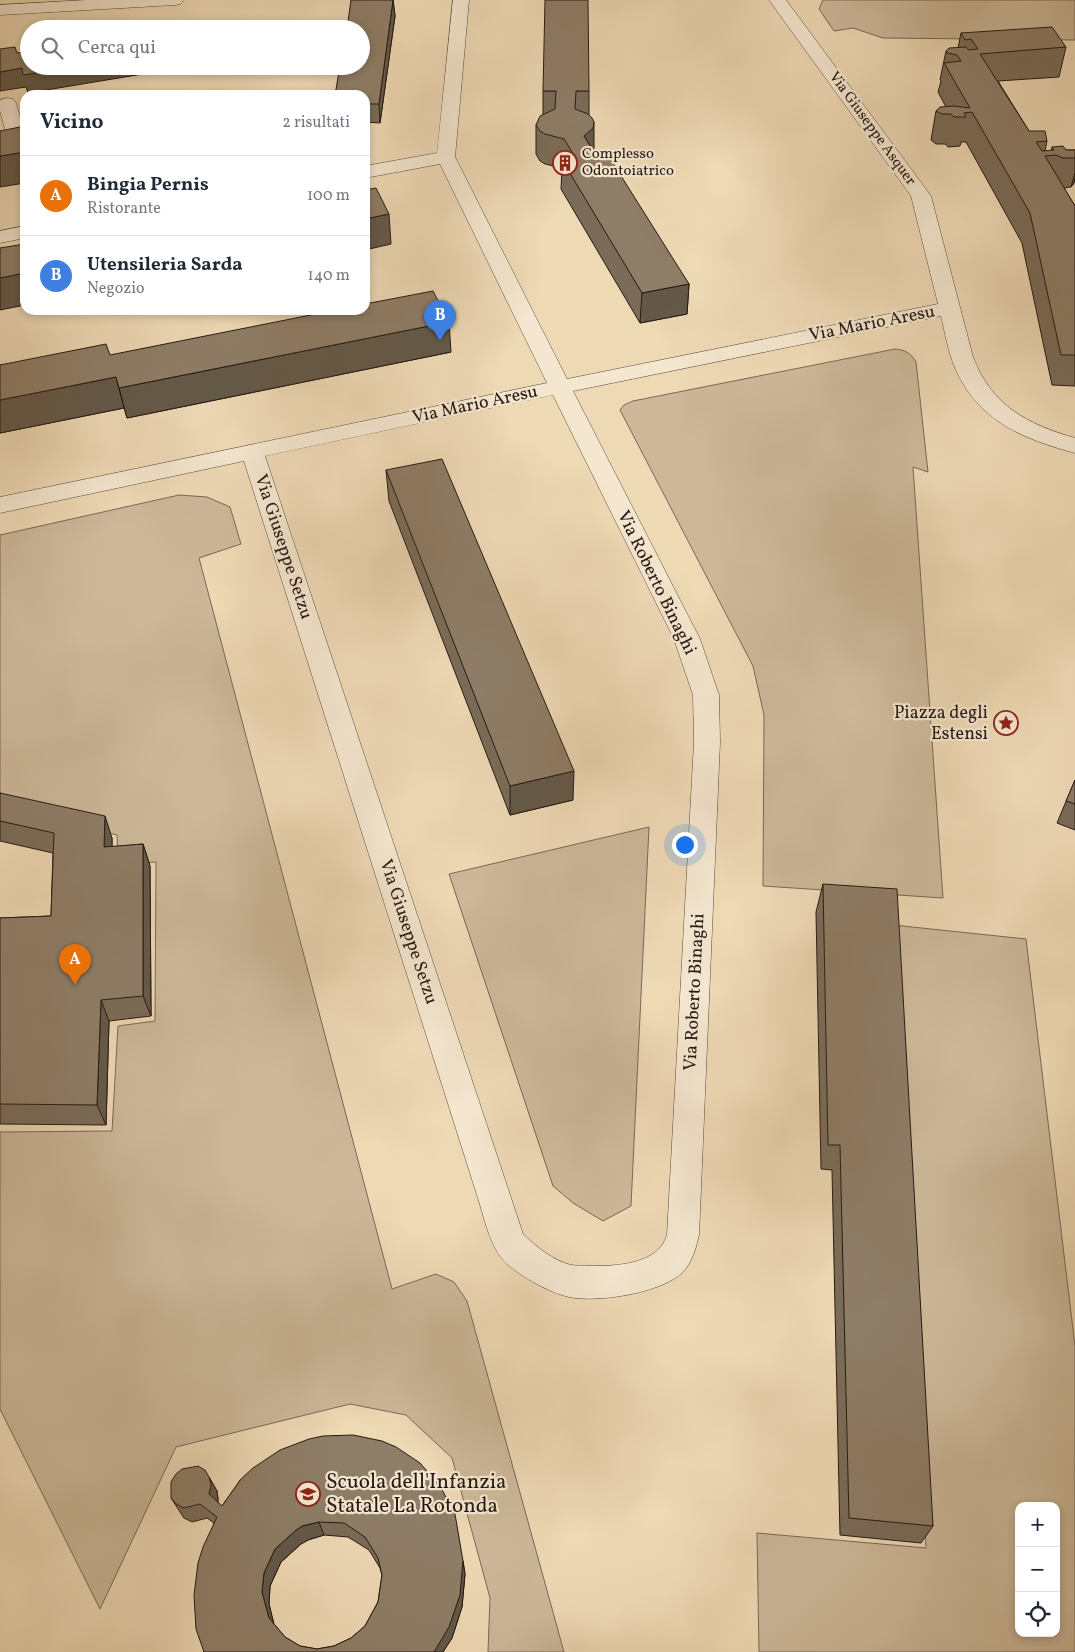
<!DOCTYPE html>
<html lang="it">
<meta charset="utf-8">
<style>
body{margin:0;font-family:Vollkorn,serif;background:#f2f2f3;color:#1f2937}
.controls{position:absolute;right:15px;bottom:15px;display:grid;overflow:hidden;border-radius:10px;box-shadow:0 2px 8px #0003}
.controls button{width:45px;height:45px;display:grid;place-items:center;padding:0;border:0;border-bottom:1px solid #e0e1e3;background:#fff;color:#1f2937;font:25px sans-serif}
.you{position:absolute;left:684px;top:844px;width:18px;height:18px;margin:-12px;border:4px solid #fff;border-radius:50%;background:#1a73e8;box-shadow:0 0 0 8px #1a73e833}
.badge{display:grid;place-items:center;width:32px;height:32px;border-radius:50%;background:#8f2418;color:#fff;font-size:16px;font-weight:700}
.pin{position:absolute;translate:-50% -41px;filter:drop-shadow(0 1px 2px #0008)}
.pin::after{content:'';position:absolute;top:26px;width:18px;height:15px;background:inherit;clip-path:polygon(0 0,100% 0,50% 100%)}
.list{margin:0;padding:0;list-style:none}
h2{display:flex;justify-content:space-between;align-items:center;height:65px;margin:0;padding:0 20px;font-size:21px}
h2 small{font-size:16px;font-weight:400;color:#747a83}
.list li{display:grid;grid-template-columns:32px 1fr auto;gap:15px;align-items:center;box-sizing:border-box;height:80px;padding:0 20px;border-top:1px solid #e0e1e3}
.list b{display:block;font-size:19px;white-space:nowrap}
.list p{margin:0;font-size:16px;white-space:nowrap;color:#747a83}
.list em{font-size:16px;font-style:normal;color:#747a83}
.icon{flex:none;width:28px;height:28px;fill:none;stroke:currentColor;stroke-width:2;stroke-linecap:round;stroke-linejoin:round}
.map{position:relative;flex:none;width:1075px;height:1652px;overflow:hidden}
.search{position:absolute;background:#fff;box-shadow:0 2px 8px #0003;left:20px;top:20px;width:350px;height:55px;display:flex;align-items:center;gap:12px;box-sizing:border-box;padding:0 18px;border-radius:28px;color:#747a83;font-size:19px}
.panel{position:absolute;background:#fff;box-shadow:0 2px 8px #0003;left:20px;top:90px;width:350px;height:225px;border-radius:15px}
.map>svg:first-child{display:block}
</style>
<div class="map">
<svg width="1075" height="1652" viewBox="0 0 1075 1652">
<rect width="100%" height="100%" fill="#eed9b5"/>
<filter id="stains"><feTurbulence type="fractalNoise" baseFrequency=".004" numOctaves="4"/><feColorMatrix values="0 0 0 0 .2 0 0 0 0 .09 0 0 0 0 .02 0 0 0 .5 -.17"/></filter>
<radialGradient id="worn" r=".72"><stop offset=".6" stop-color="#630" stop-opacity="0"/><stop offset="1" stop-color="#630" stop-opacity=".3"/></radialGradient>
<!-- green -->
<g fill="#ccb899" stroke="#796856" fill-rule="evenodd">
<path d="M 823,0 L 1075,0 L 1075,40 L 883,38 L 853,28 L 834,31 L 819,9 Z"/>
<path d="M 895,349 C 905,350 911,353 916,362 L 928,472 L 913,467 L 943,898 L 763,886 L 764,715 L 753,666 L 620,410 L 624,405 L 633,401 Z"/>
<path d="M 179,495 L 207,497 L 230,507 L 241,544 L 199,558 L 392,1289 L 436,1274 L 454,1282 L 467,1301 L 564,1652 L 488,1652 L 490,1598 L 452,1458 L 406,1415 L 350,1404 L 176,1447 L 100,1609 L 0,1409 L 0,1132 L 112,1131 L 118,1026 L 155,1021 L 156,862 L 118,865 L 117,835 L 0,809 L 0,535 Z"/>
<path d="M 649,827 L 631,1206 L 603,1221 L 573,1203 L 553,1186 L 449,874 Z"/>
<path d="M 893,925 L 1026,939 L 1075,1346 L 1075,1652 L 759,1652 L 757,1533 L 926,1548 ZM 1019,1506 L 1056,1506 L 1056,1633 L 1019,1633 Z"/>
</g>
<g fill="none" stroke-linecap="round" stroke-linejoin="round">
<defs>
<g id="minor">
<path d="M 87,0 L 183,0 L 181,4 L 175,5 L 0,15 L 0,5 Z"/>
<path d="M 453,0 L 469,0 L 455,157 L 567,379 L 938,304 L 911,196 L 769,0 L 786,0 L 931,196 L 973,357 C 992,406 1027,424 1075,438 L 1075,453 C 1023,439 978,421 955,368 C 948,351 945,333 941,316 L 573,391 L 700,639 L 719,695 L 720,742 L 699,1235 C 696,1248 692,1263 682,1273 C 660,1293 598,1303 569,1297 C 550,1293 522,1277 508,1265 C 489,1248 484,1215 476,1192 L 244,461 L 0,513 L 0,497 L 547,383 L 440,164 L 365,178 L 365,166 L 437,153 ZM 553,395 L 674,639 L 693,695 L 694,742 L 667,1235 C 658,1265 616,1266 590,1266 C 584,1265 577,1266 571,1265 C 554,1261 535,1246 523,1234 L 265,456 Z"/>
<path d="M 7,98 L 13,99 L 16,103 L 25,135 L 25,163 L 15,162 L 13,158 L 0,111 L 0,100 Z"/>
<path d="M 25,226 L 25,238 L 0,243 L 0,231 Z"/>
</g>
</defs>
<!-- minor casing -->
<use href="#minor" stroke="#58493c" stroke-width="1"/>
<!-- minor -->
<use href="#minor" fill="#f4e6cf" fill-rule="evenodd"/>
</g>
<!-- wall -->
<g fill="#7a6c59" stroke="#261913" fill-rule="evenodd">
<path d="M 393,0 L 395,16 L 380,123 L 365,122 L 365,95 Z"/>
<path d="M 961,33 L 1066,47 L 1059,77 L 998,81 L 1029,131 L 1047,141 L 1045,151 L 1051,151 L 1052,147 L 1066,150 L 1075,150 L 1075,178 L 1074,183 L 1071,187 L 1064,188 L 1075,206 L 1075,386 L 1052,385 L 1022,243 L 966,142 L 961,142 L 960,146 L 948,147 L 945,144 L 936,144 L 931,140 L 936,111 L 946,107 L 938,92 L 941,81 L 940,80 L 946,51 L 958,48 Z"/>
<path d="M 543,91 L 589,91 L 589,115 L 593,152 L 689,284 L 687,314 L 640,323 L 561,189 L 562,168 L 545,164 L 540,161 L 536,154 L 536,125 L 543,115 Z"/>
<path d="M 451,352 L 127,418 L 124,408 L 0,433 L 0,365 Z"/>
<path d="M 386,470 L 573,800 L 510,815 L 389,501 Z"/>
<path d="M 1075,780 L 1075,830 L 1057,823 Z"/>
<path d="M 0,793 L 112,838 L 112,847 L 143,844 L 150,866 L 151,1016 L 109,1021 L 106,1125 L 0,1124 L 0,918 L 51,916 L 53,853 L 0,841 Z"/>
<path d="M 823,884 L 933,1526 L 921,1543 L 840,1535 L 832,1170 L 821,1169 L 816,912 Z"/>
<path d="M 209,1477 L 217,1491 L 218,1499 L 218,1502 L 222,1506 L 241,1479 L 463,1561 L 465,1574 L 462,1607 L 452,1638 L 443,1652 L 204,1652 L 214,1523 L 207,1518 L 192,1522 L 184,1518 L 180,1512 L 171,1498 ZM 324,1535 L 348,1537 L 369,1550 L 380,1568 L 382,1575 L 378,1602 L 365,1626 L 351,1638 L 334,1646 L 317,1649 L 300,1646 L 285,1637 L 274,1624 L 269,1604 L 270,1586 L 281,1562 L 301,1544 L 308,1540 Z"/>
</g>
<!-- shaded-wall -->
<g fill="#635848" stroke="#261913">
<path d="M 393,0 L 395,16 L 380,123 L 379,104 Z"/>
<path d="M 76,66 L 179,66 L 179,68 L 28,93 L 26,87 L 0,91 L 0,72 L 22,68 Z"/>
<path d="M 594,122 L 594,152 L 584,136 Z"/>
<path d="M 25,152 L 25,183 L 0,187 L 0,156 Z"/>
<path d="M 1075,173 L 1075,178 L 1074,183 L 1071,187 Z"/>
<path d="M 389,214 L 391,244 L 365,250 L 365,219 Z"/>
<path d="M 25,273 L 25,305 L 0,310 L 0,278 Z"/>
<path d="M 689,284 L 687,314 L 640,323 L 642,293 Z"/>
<path d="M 449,322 L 451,352 L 127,418 L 119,388 Z"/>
<path d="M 116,377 L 124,408 L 0,433 L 0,400 Z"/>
<path d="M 574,771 L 573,800 L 510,815 L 510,786 Z"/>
<path d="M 105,816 L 112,838 L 112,869 L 104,847 Z"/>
<path d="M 143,844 L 150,866 L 151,1016 L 143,996 Z"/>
<path d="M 101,1000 L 109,1021 L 106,1125 L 97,1105 Z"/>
<path d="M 209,1477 L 217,1491 L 218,1499 L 216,1508 L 209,1494 Z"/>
<path d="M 319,1522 L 324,1535 L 308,1540 L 301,1544 L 281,1562 L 270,1586 L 269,1604 L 275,1630 L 269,1618 L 262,1592 L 264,1573 L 275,1549 L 295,1531 L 302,1526 Z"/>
<path d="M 463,1561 L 465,1574 L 462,1607 L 452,1638 L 443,1652 L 434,1652 Z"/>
</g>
<!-- building -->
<g fill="#8e7d67" stroke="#261913" fill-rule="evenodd">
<path d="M 351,0 L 393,0 L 379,104 L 365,104 L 365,95 L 335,95 L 340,66 L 361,66 L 361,29 L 347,29 Z"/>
<path d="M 545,0 L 588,0 L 589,91 L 576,91 L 575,109 L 588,114 L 592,118 L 594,122 L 593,128 L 584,136 L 595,154 L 606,152 L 689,284 L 642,293 L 562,160 L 575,157 L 564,139 L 545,134 L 540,131 L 536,125 L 540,116 L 555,109 L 556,91 L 543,91 Z"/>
<path d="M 1052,27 L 1066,47 L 980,54 L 1029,131 L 1045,131 L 1047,141 L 1036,142 L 1042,151 L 1054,150 L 1052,147 L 1063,146 L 1066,150 L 1075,150 L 1075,158 L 1063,158 L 1056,155 L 1045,156 L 1075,206 L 1075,355 L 1061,355 L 1030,213 L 972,112 L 964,113 L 966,117 L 954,117 L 951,114 L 942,114 L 936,111 L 940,107 L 954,106 L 970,108 L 944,63 L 961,61 L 957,55 L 947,53 L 946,51 L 949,48 L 966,47 L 969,50 L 978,49 L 971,39 L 965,40 L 961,33 Z"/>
<path d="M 15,47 L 17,53 L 29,51 L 29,66 L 76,66 L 23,75 L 22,68 L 0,72 L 0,49 Z"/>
<path d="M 25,126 L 25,152 L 0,156 L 0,131 Z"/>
<path d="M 376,188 L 389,214 L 365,219 L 365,190 Z"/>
<path d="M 25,244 L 25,273 L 0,278 L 0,248 Z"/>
<path d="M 433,291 L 449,322 L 119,388 L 116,377 L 0,400 L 0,365 L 106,344 L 110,355 L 336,310 L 365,310 L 365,304 Z"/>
<path d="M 442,459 L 574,771 L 510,786 L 386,470 Z"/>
<path d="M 1075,780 L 1075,804 L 1066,801 Z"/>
<path d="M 0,793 L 105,816 L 104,847 L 143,844 L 143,996 L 101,1000 L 97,1105 L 0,1104 L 0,918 L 51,916 L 54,833 L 0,821 Z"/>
<path d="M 823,884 L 897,889 L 933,1526 L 849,1518 L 840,1145 L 828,1145 Z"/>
<path d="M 353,1435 L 382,1441 L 396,1447 L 420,1463 L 440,1486 L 455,1514 L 463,1561 L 460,1595 L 449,1627 L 434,1652 L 204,1652 L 196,1629 L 194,1595 L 198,1563 L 203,1547 L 217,1517 L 200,1504 L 184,1508 L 176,1504 L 171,1498 L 171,1482 L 176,1474 L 182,1469 L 198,1466 L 205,1470 L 209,1477 L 211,1485 L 209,1494 L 222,1506 L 241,1479 L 253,1468 L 280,1450 L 309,1439 L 323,1436 ZM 319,1522 L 344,1523 L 365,1537 L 378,1558 L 382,1575 L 378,1602 L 365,1626 L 351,1638 L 334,1646 L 317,1649 L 300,1646 L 285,1637 L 269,1618 L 262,1592 L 264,1573 L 275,1549 L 295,1531 L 302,1526 Z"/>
</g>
<!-- icons -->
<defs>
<symbol id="building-ring" viewBox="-11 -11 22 22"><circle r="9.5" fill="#f4e6cf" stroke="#8f2418" stroke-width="1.5"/><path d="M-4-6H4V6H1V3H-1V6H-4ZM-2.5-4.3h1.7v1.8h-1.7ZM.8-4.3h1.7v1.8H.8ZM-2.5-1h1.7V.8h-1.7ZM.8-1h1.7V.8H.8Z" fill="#8f2418"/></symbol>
<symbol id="sight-ring" viewBox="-11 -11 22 22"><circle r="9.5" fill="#f4e6cf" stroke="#8f2418" stroke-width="1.5"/><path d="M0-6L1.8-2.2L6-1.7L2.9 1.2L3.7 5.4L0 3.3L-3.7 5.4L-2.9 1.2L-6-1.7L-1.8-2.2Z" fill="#8f2418"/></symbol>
<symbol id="school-ring" viewBox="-11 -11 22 22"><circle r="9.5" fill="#f4e6cf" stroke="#8f2418" stroke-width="1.5"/><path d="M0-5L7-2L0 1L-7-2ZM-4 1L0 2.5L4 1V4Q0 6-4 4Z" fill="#8f2418"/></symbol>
</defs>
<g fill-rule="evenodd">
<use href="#building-ring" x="551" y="149" width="28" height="28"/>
<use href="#sight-ring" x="992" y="709" width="28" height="28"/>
<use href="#school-ring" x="294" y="1480" width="28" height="28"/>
</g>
<g text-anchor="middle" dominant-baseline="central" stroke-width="4.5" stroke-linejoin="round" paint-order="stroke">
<!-- far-street labels -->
<g font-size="15" fill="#261913" stroke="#f4e6cf">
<text transform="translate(872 129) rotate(54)">Via Giuseppe Asquer</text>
</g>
<!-- far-poi labels -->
<g font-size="15" fill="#261913" stroke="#f4e6cf" text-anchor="start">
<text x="582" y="154">Complesso<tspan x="582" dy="17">Odontoiatrico</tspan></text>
</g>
<!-- street labels -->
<g font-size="18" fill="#261913" stroke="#f4e6cf">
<text transform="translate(872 324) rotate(-11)">Via Mario Aresu</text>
<text transform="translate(475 405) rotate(-12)">Via Mario Aresu</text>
<text transform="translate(283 547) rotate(72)">Via Giuseppe Setzu</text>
<text transform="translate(656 583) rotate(64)">Via Roberto Binaghi</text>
<text transform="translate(408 932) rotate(72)">Via Giuseppe Setzu</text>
<text transform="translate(695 992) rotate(-87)">Via Roberto Binaghi</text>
</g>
<!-- poi labels -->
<g font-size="18" fill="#261913" stroke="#f4e6cf" text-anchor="end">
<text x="988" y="713">Piazza degli<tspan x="988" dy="21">Estensi</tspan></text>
</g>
<!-- near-poi labels -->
<g font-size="21" fill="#261913" stroke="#f4e6cf" text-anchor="start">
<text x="326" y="1482">Scuola dell'Infanzia<tspan x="326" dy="24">Statale La Rotonda</tspan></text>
</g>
</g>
<rect width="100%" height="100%" filter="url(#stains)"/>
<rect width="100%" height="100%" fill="url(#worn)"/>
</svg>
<div class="controls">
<button>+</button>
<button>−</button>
<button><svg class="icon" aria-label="locate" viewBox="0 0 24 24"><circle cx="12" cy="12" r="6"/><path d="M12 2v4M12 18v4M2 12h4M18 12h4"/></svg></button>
</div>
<div class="you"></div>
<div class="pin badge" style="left:75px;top:985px;background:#e8710a">A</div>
<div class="pin badge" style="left:440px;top:341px;background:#3f7fe0">B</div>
<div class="search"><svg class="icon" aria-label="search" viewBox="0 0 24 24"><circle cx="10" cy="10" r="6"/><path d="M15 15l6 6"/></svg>Cerca qui</div>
<section class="panel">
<h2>Vicino<small>2 risultati</small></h2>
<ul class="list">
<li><span class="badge" style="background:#e8710a">A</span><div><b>Bingia Pernis</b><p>Ristorante</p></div><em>100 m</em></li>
<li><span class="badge" style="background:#3f7fe0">B</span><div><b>Utensileria Sarda</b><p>Negozio</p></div><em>140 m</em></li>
</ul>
</section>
</div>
